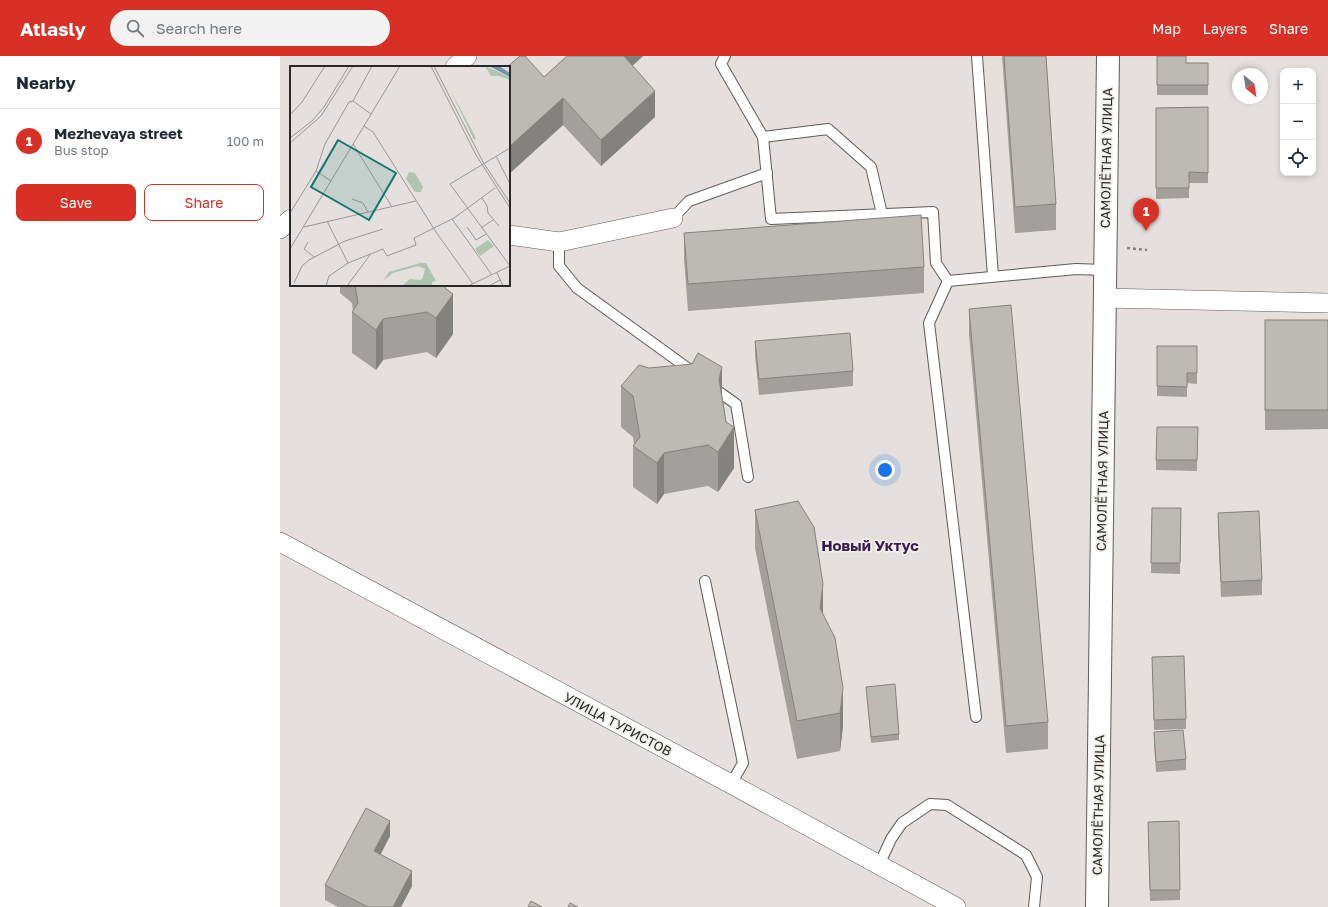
<!DOCTYPE html>
<meta charset="utf-8">
<style>
body{margin:0;font-family:"Golos Text",sans-serif;background:#f2f2f3;color:#1f2937}
.controls{position:absolute;right:12px;top:12px;display:grid;overflow:hidden;border-radius:8px;box-shadow:0 2px 6px #0003}
.controls button{width:36px;height:36px;display:grid;place-items:center;padding:0;border:0;border-bottom:1px solid #e0e1e3;background:#fff;color:#1f2937;font:20px sans-serif}
.compass{position:absolute;left:952px;top:12px;width:36px;height:36px;border-radius:50%;background:#fff;box-shadow:0 2px 6px #0003;rotate:150deg}
.you{position:absolute;left:605px;top:414px;width:14px;height:14px;margin:-10px;border:3px solid #fff;border-radius:50%;background:#1a73e8;box-shadow:0 0 0 6px #1a73e833}
.badge{display:grid;place-items:center;width:26px;height:26px;border-radius:50%;background:#d93025;color:#fff;font-size:13px;font-weight:700}
.pin{position:absolute;translate:-50% -33px;filter:drop-shadow(0 1px 2px #0008)}
.pin::after{content:'';position:absolute;top:21px;width:14px;height:12px;background:inherit;clip-path:polygon(0 0,100% 0,50% 100%)}
.list{margin:0;padding:0;list-style:none}
h2{display:flex;justify-content:space-between;align-items:center;height:52px;margin:0;padding:0 16px;font-size:17px}
h2 small{font-size:13px;font-weight:400;color:#747a83}
.list li{display:grid;grid-template-columns:26px 1fr auto;gap:12px;align-items:center;box-sizing:border-box;height:64px;padding:0 16px;border-top:1px solid #e0e1e3}
.list b{display:block;font-size:15px;white-space:nowrap}
.list p{margin:0;font-size:13px;white-space:nowrap;color:#747a83}
.list em{font-size:13px;font-style:normal;color:#747a83}
.actions{display:flex;gap:8px;padding:12px 16px}
.actions a{flex:1;padding:9px 0;border:1px solid #d93025;border-radius:8px;text-align:center;font-size:14px;color:#d93025}
.actions .main{background:#d93025;color:#fff}
.icon{flex:none;width:22px;height:22px;fill:none;stroke:currentColor;stroke-width:2;stroke-linecap:round;stroke-linejoin:round}
.map{position:relative;flex:none;width:1048px;height:851px;overflow:hidden}
header{display:flex;align-items:center;gap:24px;box-sizing:border-box;height:56px;padding:0 20px;background:#d93025;color:#fff}
header strong{font-size:19px}
nav{display:flex;gap:22px;margin-inline-start:auto;font-size:14px}
.search{width:280px;height:36px;background:#f2f2f3;display:flex;align-items:center;gap:10px;box-sizing:border-box;padding:0 14px;border-radius:22px;color:#747a83;font-size:15px}
main{display:flex}
aside{flex:1;background:#fff}
.map>svg:first-child{display:block}
</style>
<header>
<strong>Atlasly</strong>
<div class="search"><svg class="icon" aria-label="search" viewBox="0 0 24 24"><circle cx="10" cy="10" r="6"/><path d="M15 15l6 6"/></svg>Search here</div>
<nav><a>Map</a><a>Layers</a><a>Share</a></nav>
</header>
<main>
<aside>
<h2>Nearby<small></small></h2>
<ul class="list">
<li><span class="badge">1</span><div><b>Mezhevaya street</b><p>Bus stop</p></div><em>100 m</em></li>
</ul>
<div class="actions"><a class="main">Save</a><a>Share</a></div>
</aside>
<div class="map">
<svg width="1048" height="851" viewBox="0 0 1048 851">
<rect width="100%" height="100%" fill="#e5e0dd"/>
<g fill="none" stroke-linecap="round" stroke-linejoin="round">
<defs>
<g id="lane">
<path d="M 445,0 L 441,8 L 483,81 L 491,163 L 653,156 L 656,207 L 668,225"/>
<path d="M 697,0 L 713,220"/>
<path d="M 483,81 L 548,73 L 591,111 L 602,158"/>
<path d="M 393,162 L 409,145 L 487,117"/>
<path d="M 279,186 L 279,210 L 297,232 L 413,316"/>
<path d="M 432,331 L 456,348 L 468,421"/>
<path d="M 425,525 L 463,707 L 451,728"/>
<path d="M 696,661 L 649,267 L 668,225 L 796,213 L 824,214"/>
<path d="M 599,809 L 611,783 L 622,767 L 650,748 L 667,749 L 746,799 L 757,821 L 754,851"/>
</g>
<g id="street">
<path d="M 175,11 L 187,0"/>
<path d="M 0,173 L 11,163"/>
<path d="M 229,179 L 279,186 L 393,162"/>
<path d="M 824,242 L 1048,247"/>
<path d="M 0,486 L 451,728 L 676,851"/>
</g>
<path id="secondary" d="M 817,851 L 828,0"/>
</defs>
<!-- lane casing -->
<use href="#lane" stroke="#5f5b58" stroke-width="12"/>
<!-- street casing -->
<use href="#street" stroke="#5f5b58" stroke-width="20"/>
<!-- secondary casing -->
<use href="#secondary" stroke="#5f5b58" stroke-width="24"/>
<!-- path -->
<path stroke="#858280" stroke-width="2.5" stroke-dasharray="3 3" stroke-linecap="butt" d="M 847,192 L 867,194"/>
<!-- lane -->
<use href="#lane" stroke="#fff" stroke-width="10"/>
<!-- street -->
<use href="#street" stroke="#fff" stroke-width="19"/>
<!-- secondary -->
<use href="#secondary" stroke="#fff" stroke-width="22"/>
</g>
<!-- wall -->
<g fill="#a39f9c">
<path d="M 287,0 L 363,0 L 352,10 L 375,61 L 321,110 L 283,69 L 229,118 L 229,11 L 264,21 Z"/>
<path d="M 722,0 L 766,0 L 776,148 L 776,174 L 735,177 Z"/>
<path d="M 877,0 L 906,7 L 928,7 L 928,39 L 877,39 Z"/>
<path d="M 928,51 L 928,127 L 909,127 L 909,142 L 876,143 L 876,52 Z"/>
<path d="M 404,177 L 644,211 L 644,237 L 408,255 L 404,203 Z"/>
<path d="M 60,229 L 165,229 L 173,278 L 156,302 L 147,296 L 103,304 L 96,314 L 72,297 L 72,256 L 73,255 L 72,247 L 60,237 Z"/>
<path d="M 689,253 L 768,666 L 768,693 L 726,697 L 689,279 Z"/>
<path d="M 985,264 L 1048,264 L 1048,373 L 985,374 Z"/>
<path d="M 475,285 L 573,315 L 573,330 L 479,339 L 475,300 Z"/>
<path d="M 877,290 L 917,290 L 917,328 L 907,327 L 907,341 L 877,340 Z"/>
<path d="M 341,330 L 442,339 L 454,412 L 438,436 L 428,430 L 384,438 L 377,448 L 353,431 L 353,390 L 354,389 L 353,381 L 341,371 Z"/>
<path d="M 918,371 L 917,415 L 876,414 L 876,404 Z"/>
<path d="M 872,452 L 901,452 L 900,518 L 871,517 Z"/>
<path d="M 475,454 L 543,559 L 563,670 L 560,695 L 517,703 L 475,492 Z"/>
<path d="M 938,457 L 982,524 L 982,539 L 941,541 L 938,472 Z"/>
<path d="M 872,601 L 906,663 L 906,673 L 874,674 Z"/>
<path d="M 586,631 L 619,678 L 619,684 L 591,687 Z"/>
<path d="M 874,676 L 906,703 L 906,714 L 876,716 L 874,687 Z"/>
<path d="M 899,765 L 900,844 L 870,845 L 868,766 Z"/>
<path d="M 110,780 L 100,799 L 132,830 L 121,851 L 58,851 L 45,844 L 45,829 Z"/>
</g>
<!-- shaded-wall -->
<g fill="#84827f">
<path d="M 339,0 L 363,0 L 339,22 Z"/>
<path d="M 375,35 L 375,61 L 321,110 L 321,84 Z"/>
<path d="M 283,42 L 283,69 L 229,118 L 229,91 Z"/>
<path d="M 173,238 L 173,278 L 156,302 L 156,262 Z"/>
<path d="M 103,263 L 103,304 L 96,314 L 96,274 Z"/>
<path d="M 442,311 L 442,352 L 439,323 Z"/>
<path d="M 454,371 L 454,412 L 438,436 L 438,396 Z"/>
<path d="M 384,397 L 384,438 L 377,448 L 377,407 Z"/>
<path d="M 543,528 L 543,566 L 540,552 Z"/>
<path d="M 563,632 L 563,670 L 560,695 L 560,657 Z"/>
<path d="M 110,765 L 110,780 L 94,811 L 94,795 Z"/>
<path d="M 132,815 L 132,830 L 121,851 L 113,851 Z"/>
</g>
<!-- building -->
<g fill="#bdb9b5" stroke="#84827f">
<path d="M 240,0 L 245,0 L 264,21 L 287,0 L 344,0 L 375,35 L 321,84 L 283,42 L 229,91 L 229,11 L 227,11 Z"/>
<path d="M 724,0 L 766,0 L 776,148 L 735,151 Z"/>
<path d="M 877,0 L 906,0 L 906,7 L 928,7 L 928,29 L 877,29 Z"/>
<path d="M 928,51 L 928,117 L 909,116 L 909,132 L 876,132 L 876,52 Z"/>
<path d="M 641,159 L 644,211 L 408,228 L 404,177 Z"/>
<path d="M 75,229 L 165,229 L 165,232 L 173,238 L 156,262 L 147,256 L 103,263 L 96,274 L 72,256 L 78,247 Z"/>
<path d="M 731,249 L 768,666 L 726,670 L 689,253 Z"/>
<rect x="985" y="264" width="63" height="90"/>
<path d="M 570,277 L 573,315 L 479,323 L 475,285 Z"/>
<path d="M 877,290 L 917,290 L 917,317 L 907,317 L 907,331 L 877,330 Z"/>
<path d="M 418,297 L 442,311 L 439,323 L 446,366 L 454,371 L 438,396 L 428,389 L 384,397 L 377,407 L 353,390 L 360,381 L 353,340 L 341,330 L 359,309 L 369,312 L 412,308 Z"/>
<path d="M 877,371 L 918,371 L 917,404 L 876,404 Z"/>
<path d="M 518,445 L 534,471 L 543,528 L 540,552 L 555,582 L 563,632 L 560,657 L 517,665 L 475,454 Z"/>
<path d="M 872,452 L 901,452 L 900,507 L 871,507 Z"/>
<path d="M 979,455 L 982,524 L 941,526 L 938,457 Z"/>
<path d="M 904,600 L 906,663 L 874,664 L 872,601 Z"/>
<path d="M 615,628 L 619,678 L 591,681 L 586,631 Z"/>
<path d="M 903,674 L 906,703 L 876,706 L 874,676 Z"/>
<path d="M 86,752 L 110,765 L 94,795 L 132,815 L 113,851 L 88,851 L 45,829 Z"/>
<path d="M 899,765 L 900,834 L 870,834 L 868,766 Z"/>
<path d="M 251,845 L 262,851 L 248,851 Z"/>
<path d="M 290,847 L 298,851 L 288,851 Z"/>
</g>
<g text-anchor="middle" dominant-baseline="central" stroke-width="3.5" stroke-linejoin="round" paint-order="stroke">
<!-- street labels -->
<g font-size="13" fill="#2b2928" stroke="#f2eeea">
<text transform="translate(826 102) rotate(-89)">САМОЛЁТНАЯ УЛИЦА</text>
<text transform="translate(822 425) rotate(-89)">САМОЛЁТНАЯ УЛИЦА</text>
<text transform="translate(338 668) rotate(28)">УЛИЦА ТУРИСТОВ</text>
<text transform="translate(818 749) rotate(-89)">САМОЛЁТНАЯ УЛИЦА</text>
</g>
<!-- quarter labels -->
<g font-size="15" font-weight="bold" fill="#371b54" stroke="#f2eeea">
<text x="590" y="489">Новый Уктус</text>
</g>
</g>
<!-- overview -->
<g transform="translate(10 10)">
<rect width="220" height="220" fill="#e5e0dd"/>
<path d="M 195,0 L 220,11 L 220,14 L 209,10 L 201,10 ZM 160,23 L 186,72 L 184,74 ZM 119,106 L 125,107 L 133,121 L 131,126 L 125,126 L 116,113 ZM 198,174 L 204,180 L 190,190 L 185,183 ZM 130,197 L 136,197 L 146,215 L 142,216 L 142,220 L 112,220 L 120,213 L 131,214 L 133,211 L 135,203 L 128,200 L 103,207 L 93,215 L 99,206 Z" fill="#afc4b1"/>
<path d="M 199,0 L 209,0 L 220,7 L 220,11 Z" fill="#7695ad"/>
<path fill="none" stroke="#9b9795" stroke-width="1" d="M 141,0 L 186,89 L 220,142M 144,0 L 193,96 L 220,137M 63,35 L 81,48M 0,49 L 12,36 L 35,0M 74,60 L 83,66 L 146,166 L 183,218M 0,72 L 22,55 L 34,41 L 59,0M 0,77 L 31,50 L 63,0M 63,78 L 102,141M 206,90 L 220,118M 26,105 L 41,115M 192,132 L 197,140 L 198,147 L 209,160M 62,133 L 73,137 L 78,146M 0,147 L 26,105 L 35,78 L 59,36 L 63,35 L 82,0M 162,153 L 202,209M 37,155 L 58,197M 14,161 L 126,135M 177,161 L 186,174 L 196,168M 191,162 L 203,154M 18,176 L 14,183 L 24,191M 0,183 L 110,0M 220,200 L 160,118 L 220,82M 207,207 L 213,220M 4,217 L 12,200 L 19,194 L 55,175 L 93,163M 36,220 L 39,210 L 58,197 L 93,183 L 97,190 L 126,179 L 124,172 L 164,152 L 205,122M 57,220 L 80,189M 178,220 L 220,200M 199,220 L 210,214"/>
<path fill="#0f766e" fill-opacity="0.15" stroke="#0f766e" stroke-width="2" d="M 48,74 L 106,107 L 79,154 L 21,121 Z"/>
<rect width="220" height="220" fill="none" stroke="#2b2928" stroke-width="2"/>
</g>
</svg>
<div class="controls">
<button>+</button>
<button>−</button>
<button><svg class="icon" aria-label="locate" viewBox="0 0 24 24"><circle cx="12" cy="12" r="6"/><path d="M12 2v4M12 18v4M2 12h4M18 12h4"/></svg></button>
</div>
<svg class="compass" viewBox="-18 -18 36 36"><path d="M0-13l5 13h-10z" fill="#e53935"/><path d="M0 13l5-13h-10z" fill="#747a83"/></svg>
<div class="you"></div>
<div class="pin badge" style="left:866px;top:175px">1</div>
</div>
</main>
